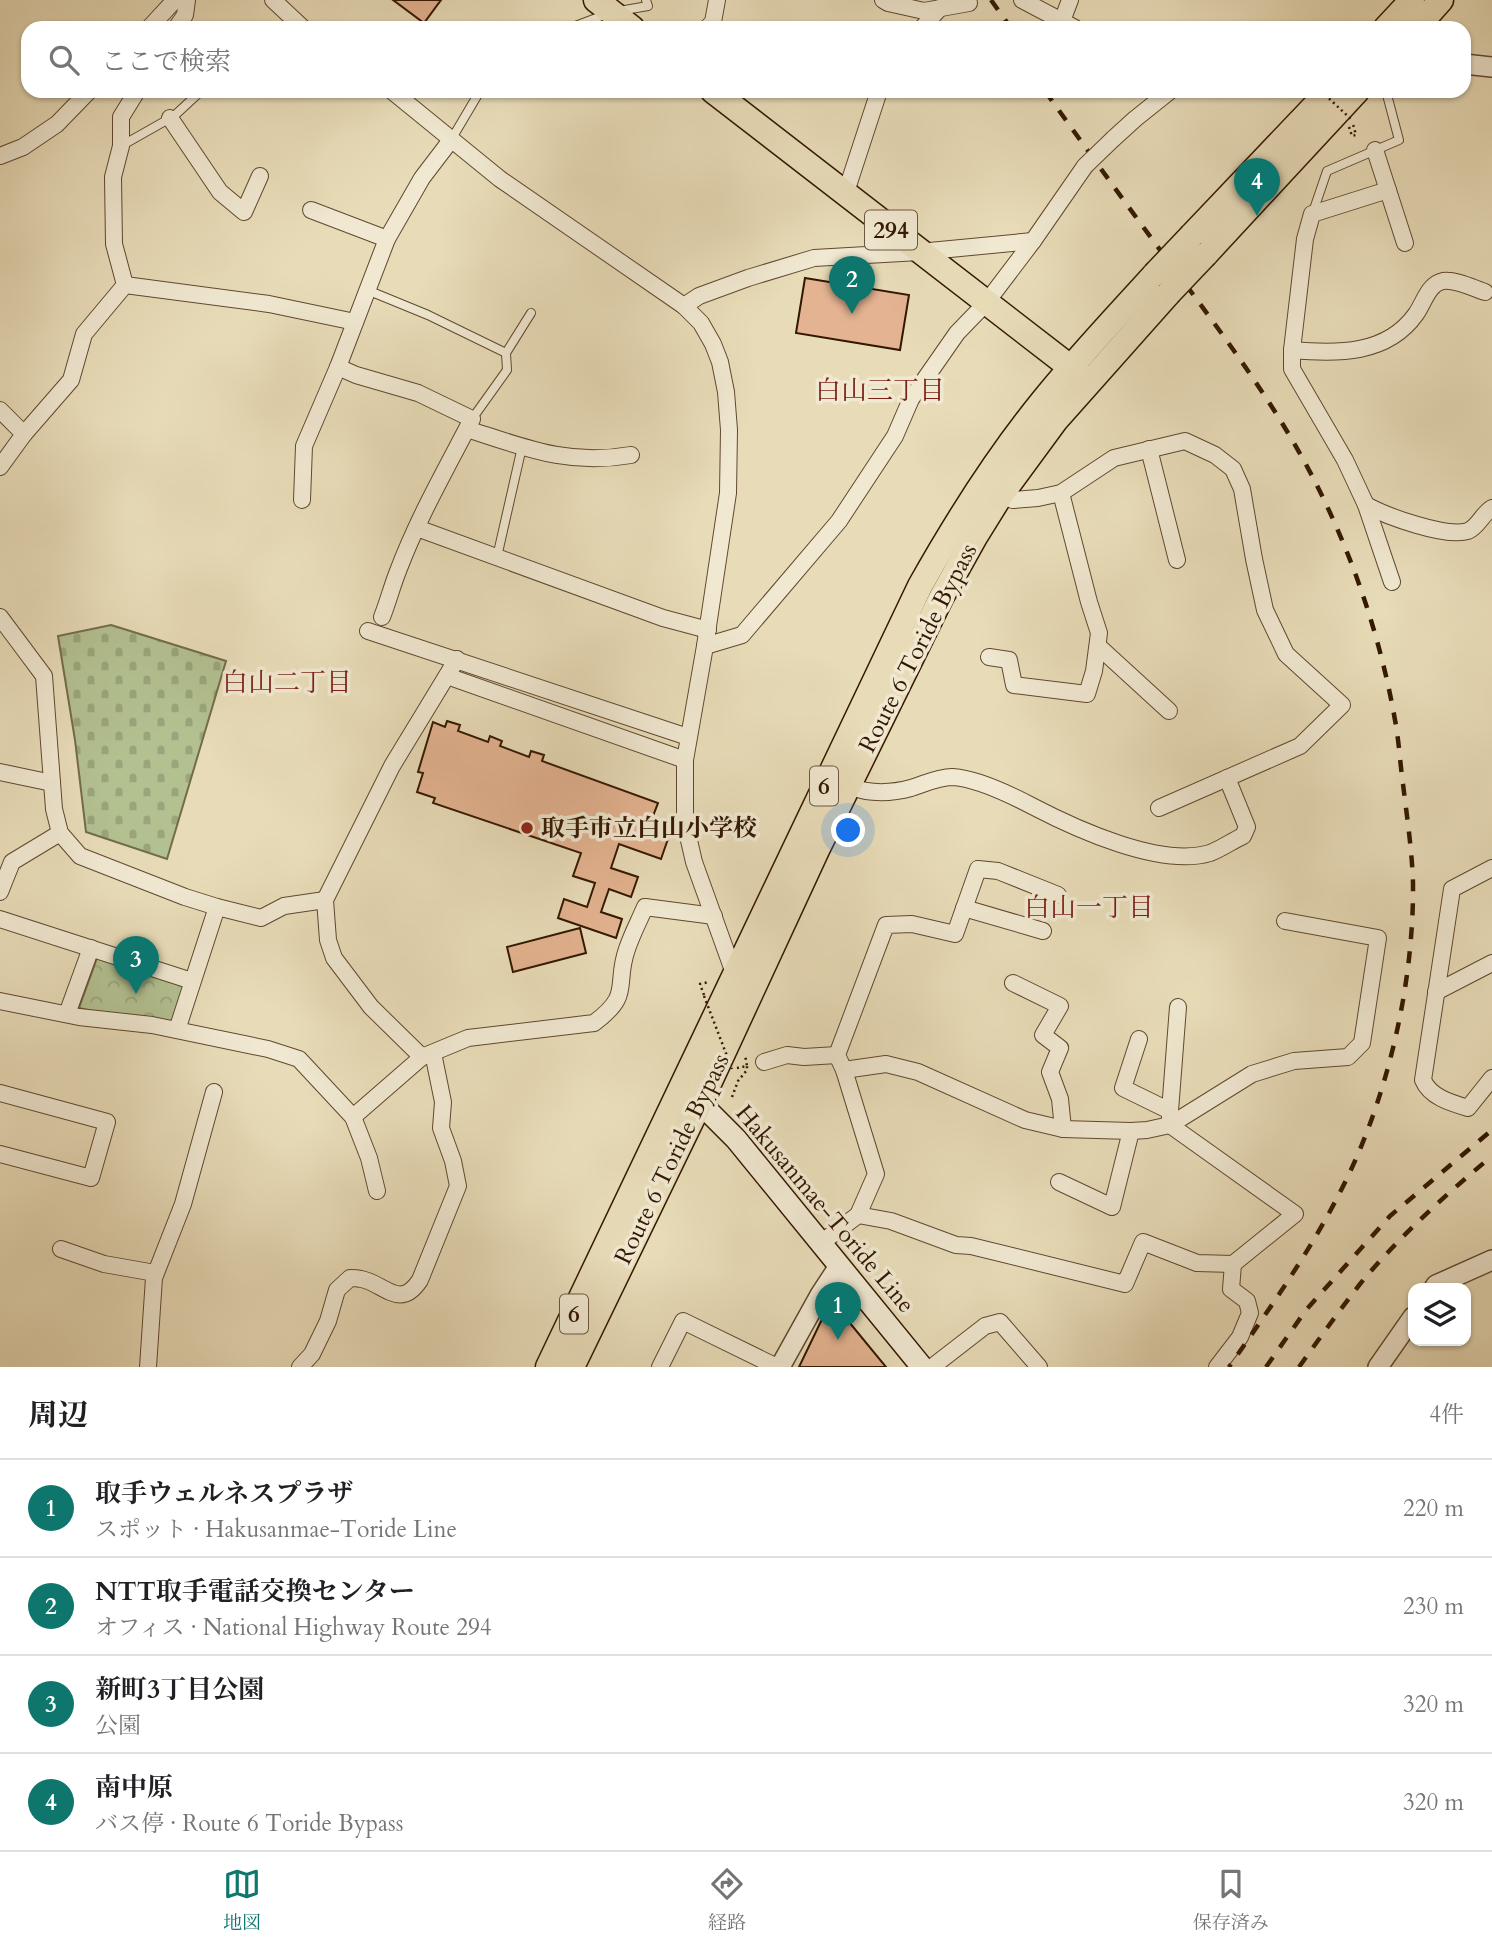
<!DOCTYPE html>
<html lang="ja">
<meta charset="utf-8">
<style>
body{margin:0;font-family:Cardo,"Noto Serif JP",serif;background:#f2f2f2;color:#202124}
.controls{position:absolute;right:21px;bottom:21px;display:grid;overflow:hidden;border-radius:14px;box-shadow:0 2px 5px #0004}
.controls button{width:63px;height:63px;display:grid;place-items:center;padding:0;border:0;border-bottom:2px solid #e0e0e0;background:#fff;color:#202124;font:35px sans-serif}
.you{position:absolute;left:849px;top:831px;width:24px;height:24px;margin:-18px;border:5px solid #fff;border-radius:50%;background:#1a73e8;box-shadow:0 0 0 10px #1a73e833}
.badge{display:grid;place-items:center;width:46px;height:46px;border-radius:50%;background:#0f766e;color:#fff;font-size:23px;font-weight:700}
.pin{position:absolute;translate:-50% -58px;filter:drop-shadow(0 2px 4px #0008)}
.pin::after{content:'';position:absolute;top:37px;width:24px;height:21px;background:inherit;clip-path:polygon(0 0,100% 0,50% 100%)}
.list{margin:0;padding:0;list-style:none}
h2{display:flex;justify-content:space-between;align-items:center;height:91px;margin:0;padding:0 28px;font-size:30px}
h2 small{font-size:23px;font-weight:400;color:#757577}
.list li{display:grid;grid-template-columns:46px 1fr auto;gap:21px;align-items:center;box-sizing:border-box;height:98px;padding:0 28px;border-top:2px solid #e0e0e0}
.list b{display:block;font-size:26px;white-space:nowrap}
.list p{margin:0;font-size:23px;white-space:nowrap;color:#757577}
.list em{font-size:23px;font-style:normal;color:#757577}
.icon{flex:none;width:38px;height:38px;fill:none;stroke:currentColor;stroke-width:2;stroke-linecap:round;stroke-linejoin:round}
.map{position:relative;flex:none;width:1492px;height:1367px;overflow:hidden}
.search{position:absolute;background:#fff;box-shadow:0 2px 5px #0004;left:21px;right:21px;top:21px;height:77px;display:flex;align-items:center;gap:18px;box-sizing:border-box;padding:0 24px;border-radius:21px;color:#757577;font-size:26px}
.sheet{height:483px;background:#fff}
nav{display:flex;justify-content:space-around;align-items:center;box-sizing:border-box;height:98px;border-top:2px solid #e0e0e0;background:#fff;font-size:19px;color:#757577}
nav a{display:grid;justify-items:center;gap:4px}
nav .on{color:#0f766e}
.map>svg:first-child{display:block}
</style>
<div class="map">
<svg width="1492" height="1367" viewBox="0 0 1492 1367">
<defs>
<pattern id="cemetery-stones" width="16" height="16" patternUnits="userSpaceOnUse" patternTransform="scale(1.75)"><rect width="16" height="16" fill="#b3c191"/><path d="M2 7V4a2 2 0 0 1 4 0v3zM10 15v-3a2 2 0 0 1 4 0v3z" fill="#9aa57b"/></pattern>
<pattern id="park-crowns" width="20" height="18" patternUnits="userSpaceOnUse" patternTransform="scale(1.75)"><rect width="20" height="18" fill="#b3c191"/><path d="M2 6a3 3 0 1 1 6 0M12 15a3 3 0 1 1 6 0" fill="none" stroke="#9aa57b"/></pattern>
</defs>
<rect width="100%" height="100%" fill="#e8dcb8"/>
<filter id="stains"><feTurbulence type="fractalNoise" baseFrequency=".00286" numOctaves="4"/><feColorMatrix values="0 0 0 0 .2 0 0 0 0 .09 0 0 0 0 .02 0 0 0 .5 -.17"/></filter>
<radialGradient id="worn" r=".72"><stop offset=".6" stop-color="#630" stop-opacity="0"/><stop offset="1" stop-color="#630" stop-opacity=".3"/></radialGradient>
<!-- cemetery -->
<path fill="url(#cemetery-stones)" stroke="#736c49" stroke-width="2" d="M 111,625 L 226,661 L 167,859 L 86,832 L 75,740 L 58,636 Z"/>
<!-- park -->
<path fill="url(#park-crowns)" stroke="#736c49" stroke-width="2" d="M 97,958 L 192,981 L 177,1030 L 79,1008 Z"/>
<!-- building -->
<g fill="#e4b391" stroke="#331701" stroke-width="2">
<path d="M 393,0 L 441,0 L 424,23 Z"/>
<path d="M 805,278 L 909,295 L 900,350 L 796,333 Z"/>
<path d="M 447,721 L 460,725 L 458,731 L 488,742 L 490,736 L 502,741 L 500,746 L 529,757 L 531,751 L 544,755 L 542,761 L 658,803 L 648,829 L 669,836 L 661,859 L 619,844 L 611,868 L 638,877 L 631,897 L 609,889 L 601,912 L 622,919 L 616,938 L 558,918 L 564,899 L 587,907 L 595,883 L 573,876 L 581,853 L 433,803 L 435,798 L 417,792 L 423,773 L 418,772 L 433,722 L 445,727 Z"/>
<path d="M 580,928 L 586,953 L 513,972 L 507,947 Z"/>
<path d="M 840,1311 L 886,1367 L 799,1367 L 825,1313 Z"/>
</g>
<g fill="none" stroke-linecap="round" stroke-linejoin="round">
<defs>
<g id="service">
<path d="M 619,11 L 648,6 L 646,0"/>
<path d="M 570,28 L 607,14"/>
<path d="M 451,140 L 480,91"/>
<path d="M 121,146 L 174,116 L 201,91"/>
<path d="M 1313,212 L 1327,171 L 1399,140 L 1386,91"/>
<path d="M 367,290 L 428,315 L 506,353"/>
<path d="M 472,419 L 507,370 L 506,353 L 531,313"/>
<path d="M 497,557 L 522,447"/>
</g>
<g id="minor">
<path d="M 273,0 L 303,28"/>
<path d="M 883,0 L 888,3 L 924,11 L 969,3"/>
<path d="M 1022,0 L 1075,28"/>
<path d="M 1062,21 L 1070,0"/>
<path d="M 149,28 L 175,0"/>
<path d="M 176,28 L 185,15 L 187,0"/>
<path d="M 707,28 L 713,22 L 717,0"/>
<path d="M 922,28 L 940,8"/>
<path d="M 392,91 L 500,179 L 684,306 L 701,323 L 713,344 L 720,362 L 726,392 L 729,430 L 728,493 L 705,646 L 685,760 L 685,823 L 694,862 L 735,976"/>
<path d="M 170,118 L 220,192 L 244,212 L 260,176"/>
<path d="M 1113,139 L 1135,119 L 1170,91"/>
<path d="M 1375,150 L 1405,243"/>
<path d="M 0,156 L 23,147 L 57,124 L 89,91"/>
<path d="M 1388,190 L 1312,214 L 1305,239 L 1292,350 L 1292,369 L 1345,460 L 1366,505 L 1392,582"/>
<path d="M 845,195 L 879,91"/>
<path d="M 311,210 L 387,239"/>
<path d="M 125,285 L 269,304 L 355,322"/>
<path d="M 125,285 L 114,244 L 113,177 L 121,146 L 121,117 L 137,91"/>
<path d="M 684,306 L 699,296 L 748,278 L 814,258 L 919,252 L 1033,241"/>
<path d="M 1292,350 C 1337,354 1387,355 1416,314 C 1424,303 1428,284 1443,281 C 1455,279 1473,288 1485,292"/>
<path d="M 338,367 L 356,375 L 418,393 L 472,419 C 446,469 418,518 398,571 C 392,586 388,602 382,617"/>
<path d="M 0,410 L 24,434 L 0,467"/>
<path d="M 467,429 C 526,448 568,466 631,455"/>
<path d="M 24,434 L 71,380 L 84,334 L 125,285"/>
<path d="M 1149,449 L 1177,560"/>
<path d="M 1001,495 L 1013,500 L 1038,498 L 1061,493 L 1114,458 L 1185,441 L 1215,455 L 1233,469 L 1242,489 L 1254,559 L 1265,610 L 1286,654 L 1342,705 L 1300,746 L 1159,808"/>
<path d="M 302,500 L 304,446 L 338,367 L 387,239 L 422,178 L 451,140"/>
<path d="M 1366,505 C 1386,516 1446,538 1468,531 C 1478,527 1483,513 1492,508"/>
<path d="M 417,528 L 663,618 L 708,630"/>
<path d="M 0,617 L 44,676 L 54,809 L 60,833 L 80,856 L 185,897 L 217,907 L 261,918 L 284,906 L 325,900 L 328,940 L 334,958 L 371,1007 L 422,1057 L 468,1038 L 594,1023 C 633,994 614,986 627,949 C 632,934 639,921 645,907 L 714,916"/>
<path d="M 368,631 L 688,737"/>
<path d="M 705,646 L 742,635 L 839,521 L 895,436 L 911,399 L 957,333 L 986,303 L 1033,241 L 1085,166"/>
<path d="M 1098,646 L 1169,711"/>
<path d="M 989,657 L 1009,660 L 1014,685 L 1087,694 L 1094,671 L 1099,633 L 1089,602 L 1061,493"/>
<path d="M 447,676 L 685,760"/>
<path d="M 0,772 L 52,783"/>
<path d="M 848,786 C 869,794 889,794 911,788 C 924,784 938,777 952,777 C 976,778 1011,795 1032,806 C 1076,829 1161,868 1210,853 C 1221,849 1232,841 1243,836 L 1247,827 L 1227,778"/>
<path d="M 1492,868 L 1452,889 L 1423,1080 C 1430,1097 1451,1103 1468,1108 L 1492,1078"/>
<path d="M 0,892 L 12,862 L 60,833"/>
<path d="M 325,900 L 392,766 L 457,659"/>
<path d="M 964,908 L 1043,931"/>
<path d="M 0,919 L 192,981"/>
<path d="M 1013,983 L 1060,1006 L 1043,1035 L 1060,1048 L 1050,1072 L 1060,1099 L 1063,1129"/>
<path d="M 1436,992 L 1492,963"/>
<path d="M 0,1001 L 79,1017 L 152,1025 L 268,1049 L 299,1059 L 353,1117 L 369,1158 L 377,1191"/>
<path d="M 67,1014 L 91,948"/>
<path d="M 177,1030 L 217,907"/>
<path d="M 764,1062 L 787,1055 L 804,1057 L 837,1055"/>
<path d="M 844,1070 L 886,1064 L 918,1072 L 1025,1120 L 1063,1129 L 1131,1131 L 1147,1130 L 1170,1125 L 1252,1074 L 1294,1061 L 1348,1057 L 1362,1043 L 1378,938 L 1285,921"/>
<path d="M 0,1093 L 107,1122 L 91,1178 L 0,1154"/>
<path d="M 1170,1111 L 1178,1007"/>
<path d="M 353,1117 L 422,1057"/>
<path d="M 1059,1182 L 1112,1207 L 1131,1131"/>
<path d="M 858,1215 L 891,1221 L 956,1245 L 971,1246 L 1125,1284 L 1143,1242 L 1197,1263 L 1233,1264 L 1295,1214 L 1170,1125 L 1170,1111 L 1123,1088 L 1139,1039"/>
<path d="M 821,1243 L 858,1215 L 876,1174 L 844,1070 L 837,1055 L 886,925 L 912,924 L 955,934 L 978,869 L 998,871 L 1058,895"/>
<path d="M 61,1249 L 104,1264 L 155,1273"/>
<path d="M 148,1367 L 154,1278 L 183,1204 L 214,1092"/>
<path d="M 300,1367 L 312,1354 L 328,1321 L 337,1290 L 350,1278 C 353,1278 357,1278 361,1279 C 384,1283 400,1311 420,1280 L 458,1186 L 453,1161 L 441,1128 L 443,1102 L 433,1053"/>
<path d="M 660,1367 L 683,1321 L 777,1367"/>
<path d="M 932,1367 L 985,1326 L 1000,1322 L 1039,1367"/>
<path d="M 1217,1367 L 1240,1337 L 1250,1313 L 1247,1301 L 1231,1289 L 1233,1264"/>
</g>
<g id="tertiary">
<path d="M 1464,64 L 1492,67"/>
<path d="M 1434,1288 L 1436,1285 L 1492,1260"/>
<path d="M 780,1367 L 820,1295 L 839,1266"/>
<path d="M 1378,1367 L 1413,1317"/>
</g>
<path id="secondary" d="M 688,1096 L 700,1103 L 736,1139 L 922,1367"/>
<g id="trunk">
<path d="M 596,0 L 632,28"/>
<path d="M 1386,28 L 1412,0"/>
<path d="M 1416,28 L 1441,0"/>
<path d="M 713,91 L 1083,377"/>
<path d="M 1192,235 L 1329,91"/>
<path d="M 1205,255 L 1357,91"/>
<path d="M 548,1367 L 920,586 C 956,522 995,460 1041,403 C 1077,358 1117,316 1155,274"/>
<path d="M 572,1367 L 700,1103 L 817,850 L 941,598 L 975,537 L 1001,495 L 1056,420 L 1168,294"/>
</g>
</defs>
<!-- service casing -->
<use href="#service" stroke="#60482f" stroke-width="10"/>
<!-- minor casing -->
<use href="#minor" stroke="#60482f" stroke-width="18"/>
<!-- tertiary casing -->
<use href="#tertiary" stroke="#60482f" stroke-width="22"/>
<!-- secondary casing -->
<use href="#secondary" stroke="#331701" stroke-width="24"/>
<!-- trunk casing -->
<use href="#trunk" stroke="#331701" stroke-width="27"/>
<!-- path -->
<g stroke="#331701" stroke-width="2.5" stroke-dasharray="2 3.5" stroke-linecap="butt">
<path d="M 1349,127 L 1352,136 L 1356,135 L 1353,124"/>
<path d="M 704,995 L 700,984 L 709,982"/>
<path d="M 737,1068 L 747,1066 L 745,1055"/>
<path d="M 732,1097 L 738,1081 L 747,1070 L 747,1066"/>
</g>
<!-- service -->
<use href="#service" stroke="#f0e8d1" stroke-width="8"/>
<!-- minor -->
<use href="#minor" stroke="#f0e8d1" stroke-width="16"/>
<!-- tertiary -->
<use href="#tertiary" stroke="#f0e8d1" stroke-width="19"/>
<!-- secondary -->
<use href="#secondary" stroke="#f0e8d1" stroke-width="21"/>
<!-- trunk -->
<use href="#trunk" stroke="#e8dcb8" stroke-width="24"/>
<!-- rail -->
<g stroke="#331701" stroke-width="4.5" stroke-dasharray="12 12" stroke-linecap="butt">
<path d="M 991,0 L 1011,28"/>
<path d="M 1045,91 C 1088,151 1131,211 1175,270 C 1220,331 1266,392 1303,459 C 1347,539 1379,629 1395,720 C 1399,741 1400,763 1403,784 C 1407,817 1412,850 1413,883 C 1414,979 1390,1087 1349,1174 C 1317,1242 1272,1305 1229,1367"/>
<path d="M 1266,1367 L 1306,1310 L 1390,1216 L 1492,1130"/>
<path d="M 1299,1367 C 1319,1339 1339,1311 1360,1284 C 1399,1237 1445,1195 1492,1156"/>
</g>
<defs>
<path id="minor-bridge" d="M 1085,166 L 1113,139"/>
<g id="trunk-bridge">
<path d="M 1155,274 L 1192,235"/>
<path d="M 1168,294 L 1205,255"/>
</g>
</defs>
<!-- minor-bridge casing -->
<use href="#minor-bridge" stroke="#60482f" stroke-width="18" stroke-linecap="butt"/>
<!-- trunk-bridge casing -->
<use href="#trunk-bridge" stroke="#331701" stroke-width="27" stroke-linecap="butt"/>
<!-- path-bridge -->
<g stroke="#331701" stroke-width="2.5" stroke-dasharray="2 3.5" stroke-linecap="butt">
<path d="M 1321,91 L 1353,121"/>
<path d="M 704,996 L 732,1069"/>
</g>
<!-- minor-bridge -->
<use href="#minor-bridge" stroke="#f0e8d1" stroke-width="16"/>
<!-- trunk-bridge -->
<use href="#trunk-bridge" stroke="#e8dcb8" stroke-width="24"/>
</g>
<!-- markers -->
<circle fill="#8f2418" stroke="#f0e8d1" stroke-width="2.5" cx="527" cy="828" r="7"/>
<g text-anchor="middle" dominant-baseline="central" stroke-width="7" stroke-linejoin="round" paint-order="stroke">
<!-- shield labels -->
<g fill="#f0e8d1" stroke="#6c563f" stroke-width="2">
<rect x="865" y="210.5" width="52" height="39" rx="5"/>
<rect x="810" y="766.5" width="28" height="39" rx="5"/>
<rect x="560" y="1294.5" width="28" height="39" rx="5"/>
</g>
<g font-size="23" font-weight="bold" fill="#331701">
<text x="891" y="230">294</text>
<text x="824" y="786">6</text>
<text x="574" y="1314">6</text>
</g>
<!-- street labels -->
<g font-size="24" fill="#331701" stroke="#f0e8d1">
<text transform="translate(918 648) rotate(-63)">Route 6 Toride Bypass</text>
<text transform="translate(672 1159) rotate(-64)">Route 6 Toride Bypass</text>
<text transform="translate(825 1209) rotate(50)">Hakusanmae-Toride Line</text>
</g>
<!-- poi labels -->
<g font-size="24" font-weight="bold" fill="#331701" stroke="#f0e8d1" text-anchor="start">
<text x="541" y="828">取手市立白山小学校</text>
</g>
<!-- neighbourhood labels -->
<g font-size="26" fill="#7a1f14" stroke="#f0e8d1">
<text x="880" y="390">白山三丁目</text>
<text x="287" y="682">白山二丁目</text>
<text x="1089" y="907">白山一丁目</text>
</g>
</g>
<rect width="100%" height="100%" filter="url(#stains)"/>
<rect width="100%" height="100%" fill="url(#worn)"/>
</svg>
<div class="controls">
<button><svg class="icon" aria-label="layers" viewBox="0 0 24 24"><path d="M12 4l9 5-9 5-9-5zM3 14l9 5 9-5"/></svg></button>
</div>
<div class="you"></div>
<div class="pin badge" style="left:838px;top:1340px">1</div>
<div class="pin badge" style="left:852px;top:314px">2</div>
<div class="pin badge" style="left:136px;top:994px">3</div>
<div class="pin badge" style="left:1257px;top:216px">4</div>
<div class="search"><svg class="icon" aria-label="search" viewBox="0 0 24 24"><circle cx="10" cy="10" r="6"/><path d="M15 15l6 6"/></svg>ここで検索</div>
</div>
<section class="sheet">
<h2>周辺<small>4件</small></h2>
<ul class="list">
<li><span class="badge">1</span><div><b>取手ウェルネスプラザ</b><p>スポット · Hakusanmae-Toride Line</p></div><em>220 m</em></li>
<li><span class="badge">2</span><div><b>NTT取手電話交換センター</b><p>オフィス · National Highway Route 294</p></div><em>230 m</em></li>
<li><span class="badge">3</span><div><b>新町3丁目公園</b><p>公園</p></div><em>320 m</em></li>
<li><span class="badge">4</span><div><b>南中原</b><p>バス停 · Route 6 Toride Bypass</p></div><em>320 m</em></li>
</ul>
</section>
<nav>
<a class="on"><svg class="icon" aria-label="map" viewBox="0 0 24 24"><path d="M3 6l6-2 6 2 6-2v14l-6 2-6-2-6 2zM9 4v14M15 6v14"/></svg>地図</a>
<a><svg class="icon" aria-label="directions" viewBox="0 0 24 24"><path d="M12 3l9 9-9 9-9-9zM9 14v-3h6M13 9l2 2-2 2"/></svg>経路</a>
<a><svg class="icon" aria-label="saved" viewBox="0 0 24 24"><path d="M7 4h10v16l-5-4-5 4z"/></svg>保存済み</a>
</nav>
